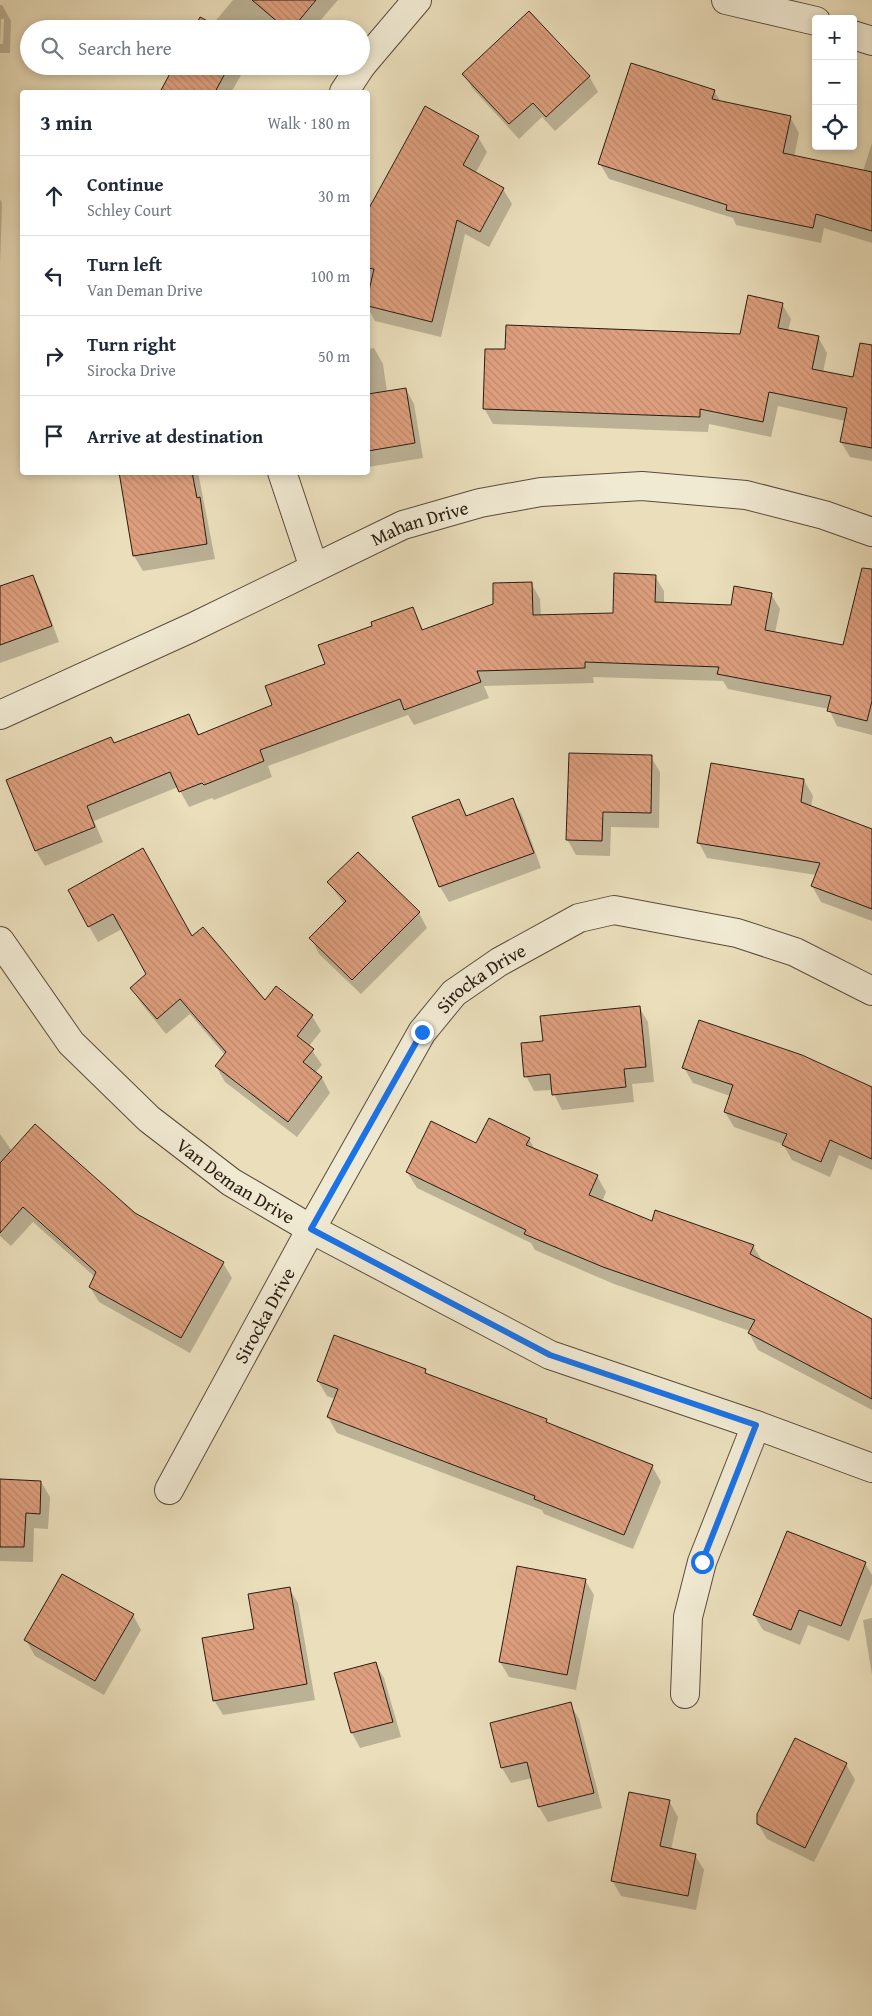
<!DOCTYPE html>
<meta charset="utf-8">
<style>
body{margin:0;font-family:"Gentium Book Plus",serif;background:#f6f6f7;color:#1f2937}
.controls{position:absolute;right:15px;top:15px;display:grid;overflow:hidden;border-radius:5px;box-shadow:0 2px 8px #0003}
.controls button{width:45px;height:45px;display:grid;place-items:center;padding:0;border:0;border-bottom:1px solid #e0e1e3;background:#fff;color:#1f2937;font:25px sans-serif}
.stop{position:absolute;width:15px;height:15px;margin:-11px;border:4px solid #1a73e8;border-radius:50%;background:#fff}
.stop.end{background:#1a73e8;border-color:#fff;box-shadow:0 1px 5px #0008}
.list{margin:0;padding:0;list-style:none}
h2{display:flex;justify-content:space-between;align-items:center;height:65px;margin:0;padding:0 20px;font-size:21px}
h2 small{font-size:16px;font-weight:400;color:#747a83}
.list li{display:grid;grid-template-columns:32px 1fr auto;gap:15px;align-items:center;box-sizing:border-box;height:80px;padding:0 20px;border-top:1px solid #e0e1e3}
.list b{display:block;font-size:19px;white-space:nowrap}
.list p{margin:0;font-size:16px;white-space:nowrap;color:#747a83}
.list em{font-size:16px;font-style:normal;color:#747a83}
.icon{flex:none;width:28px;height:28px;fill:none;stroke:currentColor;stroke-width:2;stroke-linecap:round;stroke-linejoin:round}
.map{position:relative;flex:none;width:872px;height:2016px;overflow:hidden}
.search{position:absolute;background:#fff;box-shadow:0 2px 8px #0003;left:20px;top:20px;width:350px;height:55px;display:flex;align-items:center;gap:12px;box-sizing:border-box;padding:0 18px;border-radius:28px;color:#747a83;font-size:19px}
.panel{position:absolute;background:#fff;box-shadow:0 2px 8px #0003;left:20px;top:90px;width:350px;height:385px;border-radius:5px}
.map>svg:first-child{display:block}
</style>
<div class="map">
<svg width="872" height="2016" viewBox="0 0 872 2016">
<defs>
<pattern id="building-back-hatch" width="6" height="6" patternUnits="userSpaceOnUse" patternTransform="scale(1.25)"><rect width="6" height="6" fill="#de9f7e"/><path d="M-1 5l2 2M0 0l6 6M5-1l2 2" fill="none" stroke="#be886c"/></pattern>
</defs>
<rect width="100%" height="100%" fill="#eadebb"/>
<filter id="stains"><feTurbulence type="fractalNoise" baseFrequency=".004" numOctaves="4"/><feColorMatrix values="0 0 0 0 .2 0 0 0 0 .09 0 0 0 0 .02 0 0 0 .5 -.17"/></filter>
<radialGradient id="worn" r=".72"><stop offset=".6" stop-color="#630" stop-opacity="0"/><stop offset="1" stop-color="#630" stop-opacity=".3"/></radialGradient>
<!-- shadow -->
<g fill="#0003" fill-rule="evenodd">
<path d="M 233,0 L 338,0 L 313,29 L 278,29 L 269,21 L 265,29 L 195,29 L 212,25 Z"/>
<path d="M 0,5 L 2,5 L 11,21 L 10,53 L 0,53 ZM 1,19 L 4,19 L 3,44 L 0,44 Z"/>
<path d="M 175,66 L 246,66 L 232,91 L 235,92 L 161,92 Z"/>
<path d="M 464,74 L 589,76 L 598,92 L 555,131 L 542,117 L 519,139 L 473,89 Z"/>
<path d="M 714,91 L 721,102 L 790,117 L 799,133 L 794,157 L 863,171 L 872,143 L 872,243 L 824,228 L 821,243 L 736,225 L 733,218 L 609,179 L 600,164 Z"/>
<path d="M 425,108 L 478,137 L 487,152 L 475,174 L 503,189 L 512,204 L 489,247 L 465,234 L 441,337 L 375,321 L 368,308 L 372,282 L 368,280 L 368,213 Z"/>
<path d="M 0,199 L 2,203 L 0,266 Z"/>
<path d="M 782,304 L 791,319 L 788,331 L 818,337 L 827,353 L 823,372 L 872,382 L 872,461 L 850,457 L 841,442 L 845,421 L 778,406 L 771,437 L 709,424 L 708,432 L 493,424 L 484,408 L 506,351 L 741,335 Z"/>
<path d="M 374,348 L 383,364 L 387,392 L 406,389 L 414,404 L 423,458 L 368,467 L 368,349 Z"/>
<path d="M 120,472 L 198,472 L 215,559 L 143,571 L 134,556 Z"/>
<path d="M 33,576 L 41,592 L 59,642 L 0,663 L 0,588 Z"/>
<path d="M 655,576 L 664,591 L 664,604 L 732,606 L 771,594 L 780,609 L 775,633 L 844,646 L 872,615 L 872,735 L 837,726 L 829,709 L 728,689 L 723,681 L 593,677 L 594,683 L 484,686 L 489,698 L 414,725 L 408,715 L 268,766 L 272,777 L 214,800 L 212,798 L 189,807 L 178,787 L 94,821 L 103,842 L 45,866 L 36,851 L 114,745 L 189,715 L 200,736 L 274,706 L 374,626 L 412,608 L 424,631 L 495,605 L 531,583 L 540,599 L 541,616 L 614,614 Z"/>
<path d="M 651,757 L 660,772 L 659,828 L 611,827 L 610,856 L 576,855 L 567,839 Z"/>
<path d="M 804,780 L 813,796 L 811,807 L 872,830 L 872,921 L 821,902 L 812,886 L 816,875 L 707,858 L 699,843 Z"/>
<path d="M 513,800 L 522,815 L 541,868 L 449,902 L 440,887 L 414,817 L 459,801 L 468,817 Z"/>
<path d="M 329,883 L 419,913 L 427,928 L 361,994 L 319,954 L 311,938 L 344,904 Z"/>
<path d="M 69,891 L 192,938 L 266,1002 L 312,1016 L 321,1031 L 309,1046 L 322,1065 L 315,1073 L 322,1078 L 330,1093 L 297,1137 L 225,1082 L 216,1066 L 225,1055 L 190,1014 L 166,1034 L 141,1003 L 132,988 L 148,975 L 122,929 L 98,942 Z"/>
<path d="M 639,1007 L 648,1022 L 654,1082 L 632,1084 L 634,1102 L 562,1110 L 552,1090 L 534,1091 L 526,1076 L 544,1042 Z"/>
<path d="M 684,1068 L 872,1088 L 872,1170 L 839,1155 L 830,1177 L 792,1160 L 783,1144 L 734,1127 L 725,1112 L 730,1096 L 693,1083 Z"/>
<path d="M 0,1134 L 12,1151 L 134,1214 L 223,1263 L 232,1278 L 190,1353 L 99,1302 L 90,1287 L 95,1277 L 33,1222 L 11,1246 L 0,1236 Z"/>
<path d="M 529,1139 L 535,1150 L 597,1176 L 606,1192 L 602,1202 L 652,1223 L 753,1246 L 763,1262 L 872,1320 L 872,1410 L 758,1350 L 749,1333 L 750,1331 L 614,1284 L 535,1250 L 531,1243 L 417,1188 L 407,1172 L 477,1145 Z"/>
<path d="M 425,1370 L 428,1376 L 546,1420 L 549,1425 L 652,1466 L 661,1482 L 633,1549 L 544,1514 L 542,1510 L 337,1433 L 328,1417 L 335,1399 L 327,1396 L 318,1381 Z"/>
<path d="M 0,1481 L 41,1482 L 50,1497 L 48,1529 L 34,1528 L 33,1562 L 0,1561 Z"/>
<path d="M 865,1563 L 872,1575 L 872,1584 L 849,1641 L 808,1625 L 800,1645 L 763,1630 L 754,1615 Z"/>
<path d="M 585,1580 L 594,1595 L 576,1690 L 509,1677 L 500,1662 Z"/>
<path d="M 289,1588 L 298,1603 L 315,1700 L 223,1715 L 214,1700 L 255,1630 Z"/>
<path d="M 133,1615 L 141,1630 L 104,1695 L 35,1656 L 26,1640 Z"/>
<path d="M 872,1618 L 872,1675 L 863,1620 Z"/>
<path d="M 375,1663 L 384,1678 L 401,1737 L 360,1748 L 352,1733 Z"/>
<path d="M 570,1704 L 579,1719 L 602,1808 L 548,1822 L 539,1807 L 532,1778 L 511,1783 L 502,1768 Z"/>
<path d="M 846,1764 L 855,1780 L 814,1862 L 767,1839 L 758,1824 Z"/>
<path d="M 669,1801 L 678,1817 L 671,1850 L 695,1855 L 704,1870 L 696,1910 L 621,1896 L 612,1880 Z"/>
</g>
<!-- building -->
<g fill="url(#building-back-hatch)" stroke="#291c11">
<path d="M 252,0 L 316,0 L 292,29 L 286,29 Z"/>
<path d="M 529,11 L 590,76 L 546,117 L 533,103 L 509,124 L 462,74 Z"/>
<path d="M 200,17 L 223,29 L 194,29 Z"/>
<path d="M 631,63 L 715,90 L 712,99 L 791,116 L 783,153 L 872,172 L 872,231 L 816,214 L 813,228 L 726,210 L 727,205 L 598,164 Z"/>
<path d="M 174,66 L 229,66 L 215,92 L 160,92 Z"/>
<path d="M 425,106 L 479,136 L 463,165 L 504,188 L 480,232 L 457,220 L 432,322 L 368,306 L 368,295 L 374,269 L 368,268 L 368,210 Z"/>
<path d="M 748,295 L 783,303 L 778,328 L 819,336 L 812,369 L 853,377 L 860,343 L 872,345 L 872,448 L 840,442 L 847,408 L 769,392 L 763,422 L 700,409 L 700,417 L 483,409 L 485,349 L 505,349 L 506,325 L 740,334 Z"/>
<path d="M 406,388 L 415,443 L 368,451 L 368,394 Z"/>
<path d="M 119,472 L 192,472 L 197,498 L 200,497 L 207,544 L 133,556 Z"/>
<path d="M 862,568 L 872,569 L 872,701 L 867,721 L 827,711 L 831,696 L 717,674 L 719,667 L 585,662 L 585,668 L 477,671 L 481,682 L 404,710 L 400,699 L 260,750 L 264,761 L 204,785 L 202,783 L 179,792 L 170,772 L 87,806 L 95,827 L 35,851 L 6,780 L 111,737 L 114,743 L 189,714 L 198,735 L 272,705 L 265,686 L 325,664 L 318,645 L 372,626 L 371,622 L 413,607 L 422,630 L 493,604 L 493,583 L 532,582 L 533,615 L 613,613 L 614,573 L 656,575 L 655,602 L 731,605 L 734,586 L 772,593 L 765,630 L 843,645 Z"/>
<path d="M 33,575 L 52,626 L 0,645 L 0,586 Z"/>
<path d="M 569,753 L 652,755 L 651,813 L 603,812 L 602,841 L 566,840 Z"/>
<path d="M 711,763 L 804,779 L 801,802 L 872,829 L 872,909 L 811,886 L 820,863 L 697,843 Z"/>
<path d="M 513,798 L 534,853 L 439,887 L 412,817 L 459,799 L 466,816 Z"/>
<path d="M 143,848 L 192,936 L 203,927 L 265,1000 L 276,986 L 313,1015 L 297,1036 L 314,1049 L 303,1062 L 322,1077 L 288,1122 L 215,1066 L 226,1052 L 180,999 L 157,1019 L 130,988 L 146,974 L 113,914 L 88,927 L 68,890 Z"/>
<path d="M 358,852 L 420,912 L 352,980 L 309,938 L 346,901 L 327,882 Z"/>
<path d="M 640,1006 L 646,1067 L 624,1069 L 626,1087 L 552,1095 L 550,1074 L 524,1077 L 521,1043 L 543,1041 L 540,1016 Z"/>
<path d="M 699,1020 L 802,1055 L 872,1087 L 872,1159 L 830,1140 L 821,1162 L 782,1145 L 787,1134 L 724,1112 L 733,1085 L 682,1068 Z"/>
<path d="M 489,1118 L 530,1138 L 526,1145 L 598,1175 L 589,1195 L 652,1221 L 655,1210 L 754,1245 L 750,1254 L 872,1319 L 872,1399 L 748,1333 L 755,1320 L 603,1267 L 524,1234 L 526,1230 L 406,1172 L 431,1121 L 476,1143 Z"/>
<path d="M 35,1124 L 135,1213 L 224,1262 L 181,1338 L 89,1287 L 96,1272 L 23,1207 L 0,1233 L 0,1163 Z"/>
<path d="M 334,1335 L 426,1369 L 425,1373 L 547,1419 L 546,1422 L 653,1465 L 624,1535 L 534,1499 L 535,1496 L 327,1417 L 338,1389 L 317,1381 Z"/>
<path d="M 0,1479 L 41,1481 L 40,1514 L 26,1513 L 24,1547 L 0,1547 Z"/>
<path d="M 787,1531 L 866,1562 L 841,1626 L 799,1610 L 791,1630 L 753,1615 Z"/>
<path d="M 517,1566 L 586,1579 L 567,1675 L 499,1662 Z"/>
<path d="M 62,1574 L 134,1614 L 95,1681 L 24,1640 Z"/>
<path d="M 290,1587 L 307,1684 L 213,1701 L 202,1638 L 254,1629 L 248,1594 Z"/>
<path d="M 376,1662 L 393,1722 L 351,1733 L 334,1673 Z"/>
<path d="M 571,1702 L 594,1793 L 538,1807 L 527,1762 L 501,1768 L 490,1723 Z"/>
<path d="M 795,1738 L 847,1763 L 805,1848 L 757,1824 L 757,1814 Z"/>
<path d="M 629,1792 L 670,1800 L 660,1846 L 696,1854 L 688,1896 L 611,1881 Z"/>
</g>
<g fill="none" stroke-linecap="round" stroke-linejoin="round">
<defs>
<g id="minor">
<path d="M 726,0 L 816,21"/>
<path d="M 853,35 L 872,41"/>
<path d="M 361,66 L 417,0"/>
<path d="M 344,92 L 361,66"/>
<path d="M 282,472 L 314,568"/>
<path id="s1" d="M 0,715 L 191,628 L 403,525 L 480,503 L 541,492 L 642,486 L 746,495 L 824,515 L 872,532"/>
<path id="s2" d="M 0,941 L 71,1043 L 149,1119 L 231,1182 L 311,1229 L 550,1355 L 756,1425 L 872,1468"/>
<path id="s3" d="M 169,1490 L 311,1229 L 422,1032 L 454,993 L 499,962 L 579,918 L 614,910 L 737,933 L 795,952 L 872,991"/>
<path d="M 685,1694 L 688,1617 L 702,1562 L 756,1425"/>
</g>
</defs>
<!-- minor casing -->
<use href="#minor" stroke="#594c3c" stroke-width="30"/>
<!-- minor -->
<use href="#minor" stroke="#f1ead3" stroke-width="28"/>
</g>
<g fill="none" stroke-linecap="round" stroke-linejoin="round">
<!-- route -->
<path stroke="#1a73e8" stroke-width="6" d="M 422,1032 L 311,1229 L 550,1355 L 756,1425 L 702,1562"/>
</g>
<g text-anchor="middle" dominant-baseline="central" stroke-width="4.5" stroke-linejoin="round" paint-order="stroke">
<!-- street labels -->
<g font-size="19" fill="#291c11" stroke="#f1ead3">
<text stroke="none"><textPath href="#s1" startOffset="462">Mahan Drive</textPath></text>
<text stroke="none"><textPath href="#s3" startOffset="604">Sirocka Drive</textPath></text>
<text stroke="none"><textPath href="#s2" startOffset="340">Van Deman Drive</textPath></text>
<text stroke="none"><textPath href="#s3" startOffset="199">Sirocka Drive</textPath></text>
</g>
</g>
<rect width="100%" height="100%" filter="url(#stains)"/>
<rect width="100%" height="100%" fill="url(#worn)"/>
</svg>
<div class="controls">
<button>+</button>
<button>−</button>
<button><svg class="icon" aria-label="locate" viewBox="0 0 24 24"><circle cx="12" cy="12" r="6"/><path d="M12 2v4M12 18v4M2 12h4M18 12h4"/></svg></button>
</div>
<div class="stop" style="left:702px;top:1562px"></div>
<div class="stop end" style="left:422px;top:1032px"></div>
<div class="search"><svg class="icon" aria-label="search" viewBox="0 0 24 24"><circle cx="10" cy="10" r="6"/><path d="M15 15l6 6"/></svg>Search here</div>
<section class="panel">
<h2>3 min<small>Walk · 180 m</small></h2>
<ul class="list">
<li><svg class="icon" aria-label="ahead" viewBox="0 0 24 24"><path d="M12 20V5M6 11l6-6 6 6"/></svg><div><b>Continue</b><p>Schley Court</p></div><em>30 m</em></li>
<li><svg class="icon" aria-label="left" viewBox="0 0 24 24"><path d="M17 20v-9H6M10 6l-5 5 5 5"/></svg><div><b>Turn left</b><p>Van Deman Drive</p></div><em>100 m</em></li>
<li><svg class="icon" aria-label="right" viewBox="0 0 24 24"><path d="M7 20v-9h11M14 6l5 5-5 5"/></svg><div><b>Turn right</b><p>Sirocka Drive</p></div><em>50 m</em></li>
<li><svg class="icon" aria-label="arrive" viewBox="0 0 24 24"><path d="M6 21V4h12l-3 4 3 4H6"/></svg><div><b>Arrive at destination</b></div></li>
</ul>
</section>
</div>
